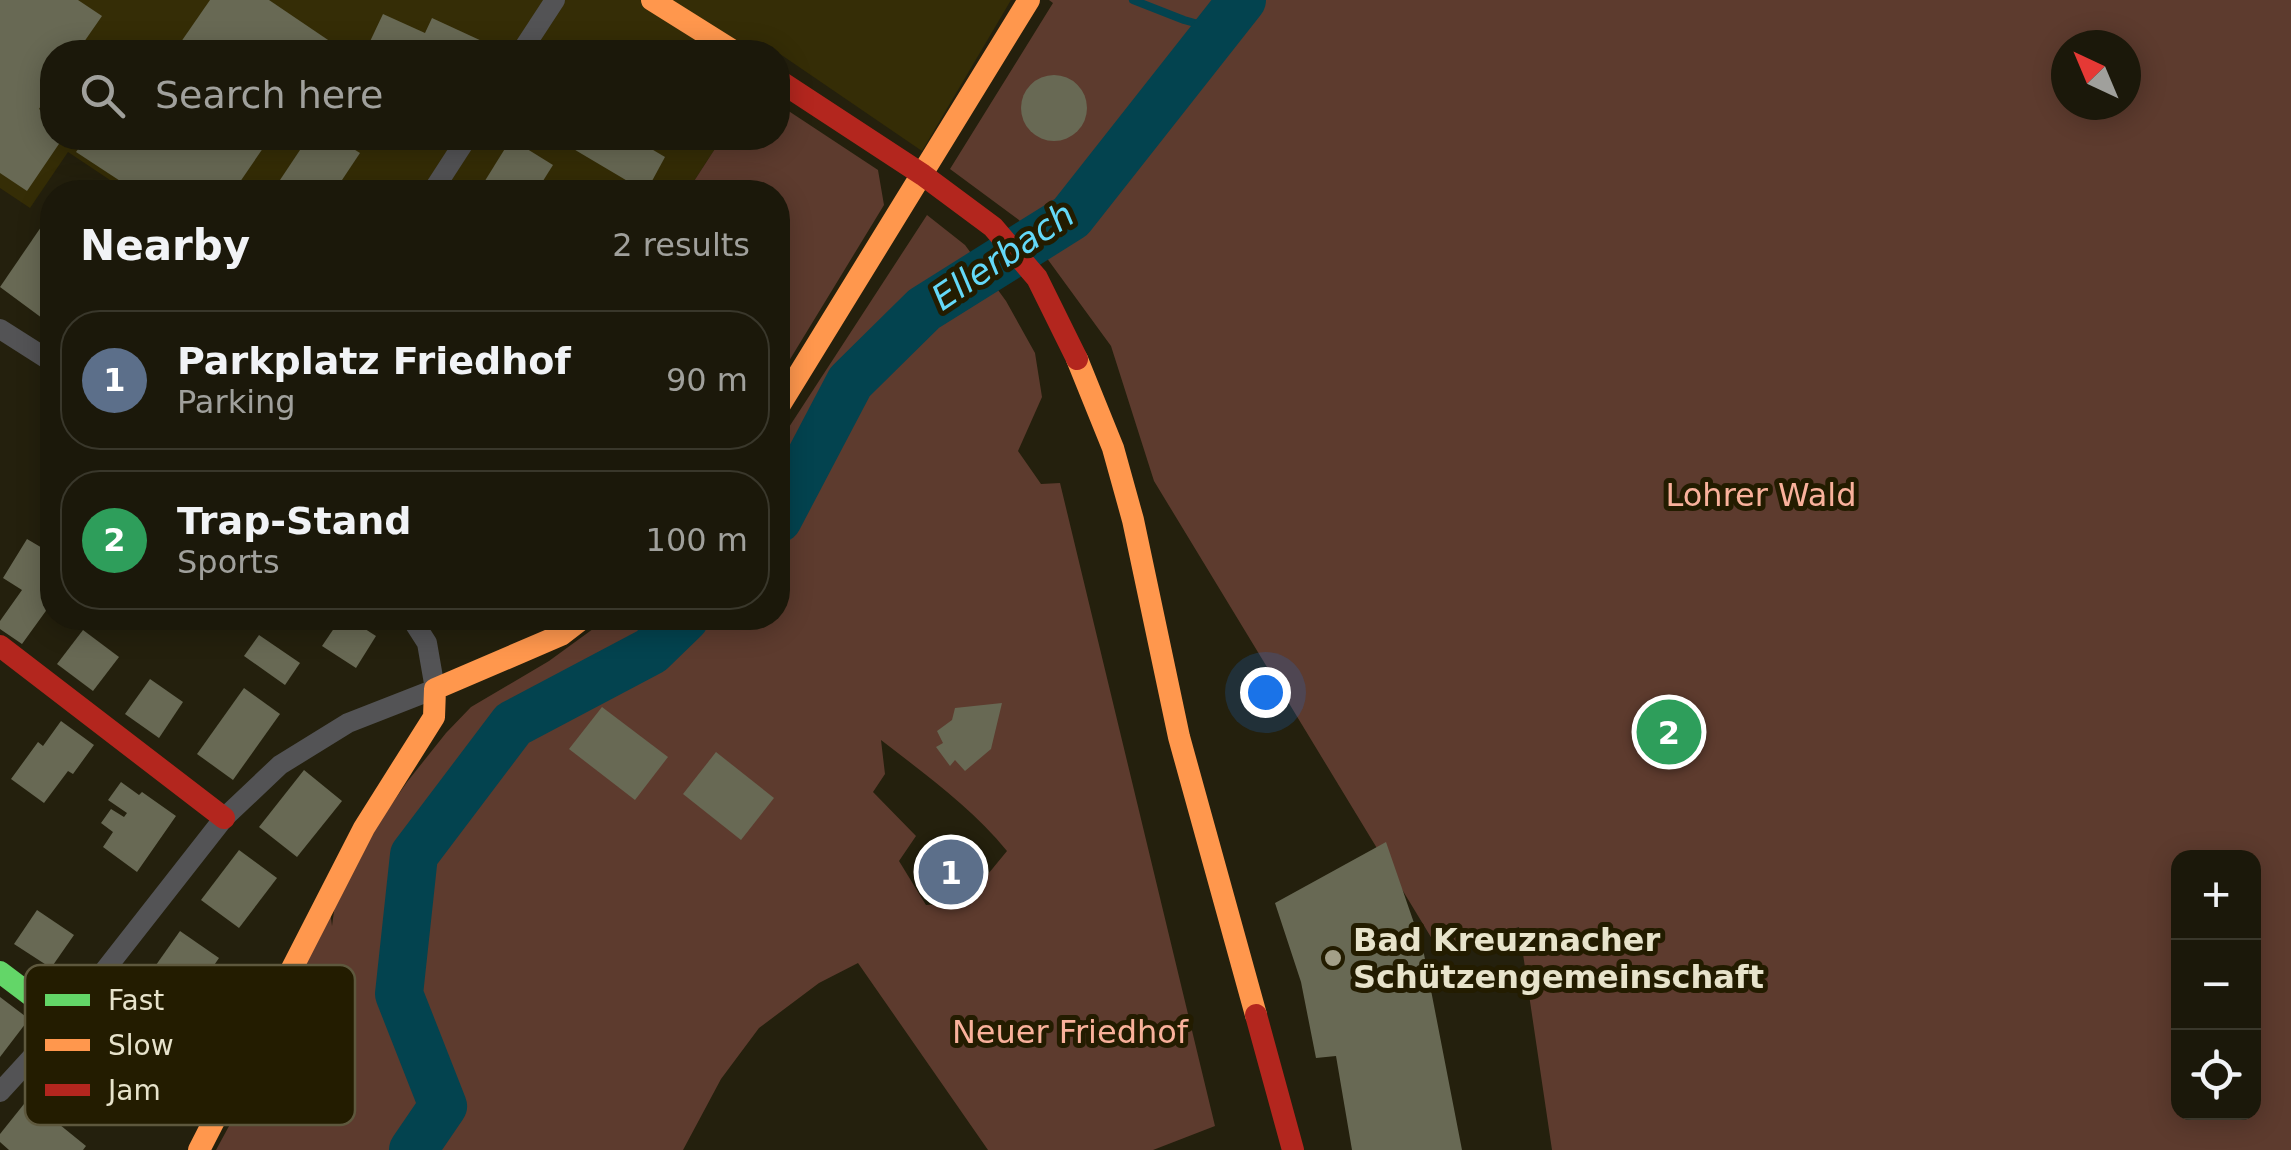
<!DOCTYPE html>
<meta charset="utf-8">
<style>
body{margin:0;font-family:"DejaVu Sans",sans-serif;background:#282518;color:#f1f3f6}
.controls{position:absolute;right:30px;bottom:30px;display:grid;overflow:hidden;border-radius:20px;box-shadow:0 5px 25px #0003}
.controls button{width:90px;height:90px;display:grid;place-items:center;padding:0;border:0;border-bottom:2px solid #39372b;background:#1b180a;color:#f1f3f6;font:50px sans-serif}
.compass{position:absolute;left:2051px;top:30px;width:90px;height:90px;border-radius:50%;background:#1b180a;box-shadow:0 5px 25px #0003;rotate:316deg}
.you{position:absolute;left:1265px;top:692px;width:35px;height:35px;margin:-25px;border:8px solid #fff;border-radius:50%;background:#1a73e8;box-shadow:0 0 0 15px #1a73e833}
.badge{display:grid;place-items:center;width:65px;height:65px;border-radius:50%;background:#a39f88;color:#fff;font-size:32px;font-weight:700}
.pin{position:absolute;translate:-50% -50%;border:5px solid #fff;box-shadow:0 2px 10px #0006}
.list{margin:0;padding:0;list-style:none}
h2{display:flex;justify-content:space-between;align-items:center;height:130px;margin:0;padding:0 40px;font-size:42px}
h2 small{font-size:32px;font-weight:400;color:#a0a09c}
.list li{display:grid;grid-template-columns:65px 1fr auto;gap:30px;align-items:center;box-sizing:border-box;height:140px;margin:0 20px 20px;padding:0 20px;border:2px solid #39372b;border-radius:40px}
.list b{display:block;font-size:38px;white-space:nowrap}
.list p{margin:0;font-size:32px;white-space:nowrap;color:#a0a09c}
.list em{font-size:32px;font-style:normal;color:#a0a09c}
.icon{flex:none;width:55px;height:55px;fill:none;stroke:currentColor;stroke-width:2;stroke-linecap:round;stroke-linejoin:round}
.map{position:relative;flex:none;width:2291px;height:1150px;overflow:hidden}
.search{position:absolute;background:#1b180a;box-shadow:0 5px 25px #0003;left:40px;top:40px;width:750px;height:110px;display:flex;align-items:center;gap:25px;box-sizing:border-box;padding:0 35px;border-radius:40px;color:#a0a09c;font-size:38px}
.panel{position:absolute;background:#1b180a;box-shadow:0 5px 25px #0003;left:40px;top:180px;width:750px;height:450px;border-radius:40px}
.map>svg:first-child{display:block}
</style>
<div class="map">
<svg width="2291" height="1150" viewBox="0 0 2291 1150">
<rect width="100%" height="100%" fill="#24200d"/>
<!-- built -->
<path fill="#352d06" d="M 0,0 L 1011,0 L 922,151 L 780,54 L 778,56 L 778,52 L 52,52 L 52,138 L 722,138 L 687,192 L 128,192 L 68,152 L 30,208 L 0,188 Z"/>
<!-- green -->
<g fill="#5d3b2e" fill-rule="evenodd">
<path d="M 1049,0 L 2291,0 L 2291,1150 L 1552,1150 L 1519,927 L 1440,952 L 1154,481 L 1111,346 L 1019,220 L 950,169 L 1053,3 ZM 2066,45 L 2126,45 L 2126,105 L 2066,105 ZM 2178,858 L 2254,858 L 2254,1112 L 2178,1112 Z"/>
<path d="M 778,104 L 878,170 L 884,205 L 778,379 L 778,192 L 687,192 L 722,138 L 778,138 Z"/>
<path d="M 927,215 L 965,245 L 1006,301 L 1035,353 L 1042,397 L 1018,451 L 1041,484 L 1060,483 L 1215,1126 L 1153,1150 L 988,1150 L 858,963 L 819,983 L 759,1028 L 721,1079 L 683,1150 L 216,1150 L 253,1082 L 328,895 L 332,926 L 338,882 L 407,782 L 446,733 L 471,707 L 549,661 L 608,618 L 778,618 L 778,444 ZM 881,740 C 926,775 971,807 1007,851 L 965,902 L 926,905 L 899,861 L 916,836 L 873,792 L 885,774 Z"/>
</g>
<g fill="none" stroke-linecap="round" stroke-linejoin="round">
<!-- stream -->
<path stroke="#03434f" stroke-width="8" d="M 1133,0 L 1184,20 L 1220,30"/>
<!-- river -->
<g stroke="#03434f" stroke-width="48">
<path d="M 778,519 L 850,382 L 924,309 L 1071,217 L 1242,0"/>
<path d="M 413,1150 L 443,1106 L 399,994 L 414,855 L 513,724 L 651,651 L 685,618"/>
</g>
</g>
<!-- building -->
<g fill="#686954">
<path d="M 0,0 L 78,0 L 102,16 L 77,52 L 52,52 L 52,89 L 39,109 L 52,118 L 52,138 L 63,138 L 27,191 L 0,173 Z"/>
<path d="M 210,0 L 269,0 L 334,44 L 328,52 L 174,52 Z"/>
<path d="M 383,14 L 425,33 L 432,18 L 484,42 L 479,52 L 365,52 Z"/>
<circle cx="1054" cy="108" r="33"/>
<path d="M 86,138 L 270,138 L 233,192 L 137,192 L 76,152 Z"/>
<path d="M 308,138 L 336,138 L 360,153 L 334,192 L 272,192 Z"/>
<path d="M 555,138 L 633,138 L 665,157 L 646,192 Z"/>
<path d="M 511,139 L 553,165 L 536,192 L 478,192 Z"/>
<path d="M 52,211 L 52,312 L 46,321 L 0,287 Z"/>
<path d="M 27,539 L 49,552 L 44,559 L 52,565 L 52,611 L 48,608 L 22,644 L 0,629 L 0,621 L 22,590 L 3,578 Z"/>
<path d="M 341,618 L 348,618 L 376,636 L 356,668 L 322,646 Z"/>
<path d="M 83,630 L 119,657 L 93,691 L 57,664 Z"/>
<path d="M 259,635 L 300,663 L 285,685 L 244,656 Z"/>
<path d="M 150,679 L 183,702 L 159,738 L 125,714 Z"/>
<path d="M 244,688 L 280,714 L 233,780 L 197,754 Z"/>
<path d="M 1002,703 L 991,749 L 965,771 L 955,760 L 950,766 L 936,747 L 943,743 L 937,731 L 952,720 L 955,708 Z"/>
<path d="M 602,707 L 668,757 L 635,800 L 569,749 Z"/>
<path d="M 61,721 L 94,745 L 73,774 L 68,771 L 44,803 L 11,779 L 38,742 L 43,746 Z"/>
<path d="M 716,752 L 774,798 L 741,840 L 683,794 Z"/>
<path d="M 304,770 L 342,801 L 297,857 L 259,827 Z"/>
<path d="M 121,782 L 139,795 L 142,792 L 176,816 L 137,872 L 103,847 L 113,832 L 101,823 L 111,809 L 124,817 L 127,813 L 108,800 Z"/>
<path d="M 1386,842 L 1423,949 L 1462,1150 L 1352,1150 L 1336,1056 L 1316,1058 L 1301,982 L 1275,903 Z"/>
<path d="M 239,850 L 277,878 L 239,928 L 201,900 Z"/>
<path d="M 37,910 L 74,935 L 51,968 L 14,944 Z"/>
<path d="M 180,931 L 219,958 L 183,1010 L 144,982 Z"/>
<path d="M 0,997 L 29,1019 L 0,1057 Z"/>
<path d="M 28,1099 L 86,1146 L 83,1150 L 9,1150 L 0,1142 L 0,1134 Z"/>
</g>
<g fill="none" stroke-linecap="round" stroke-linejoin="round">
<!-- street -->
<g stroke="#535355" stroke-width="20">
<path d="M 521,52 L 555,0"/>
<path d="M 432,192 L 467,138"/>
<path d="M 0,329 L 52,362"/>
<path d="M 0,1092 L 65,1021 L 224,818 L 280,765 L 348,723 L 435,689 L 427,643 L 411,618"/>
</g>
<!-- fast -->
<path stroke="#63d668" stroke-width="22" d="M 0,972 L 65,1021"/>
<!-- slow -->
<g stroke="#ff974d" stroke-width="22">
<path d="M 652,0 L 735,52"/>
<path d="M 1077,359 L 1113,448 L 1133,520 L 1179,737 L 1256,1015"/>
<path d="M 778,408 L 1029,0"/>
<path d="M 199,1150 L 364,828 L 434,717 L 435,689 L 561,635 L 583,618"/>
</g>
<!-- jam -->
<g stroke="#b3261e" stroke-width="22">
<path d="M 778,80 L 923,175 L 993,227 L 1037,278 L 1077,359"/>
<path d="M 0,646 L 224,818"/>
<path d="M 1256,1015 L 1293,1150"/>
</g>
</g>
<!-- markers -->
<circle fill="#a39f88" stroke="#231c00" stroke-width="4" cx="1333" cy="958" r="10"/>
<g text-anchor="middle" dominant-baseline="central" stroke-width="10" stroke-linejoin="round" paint-order="stroke">
<!-- park labels -->
<g font-size="32" fill="#f9b19b" stroke="#231c00">
<text x="1761" y="495">Lohrer Wald</text>
<text x="1070" y="1032">Neuer Friedhof</text>
</g>
<!-- poi labels -->
<g font-size="32" font-weight="bold" fill="#e7e3cb" stroke="#231c00" text-anchor="start">
<text x="1353" y="940">Bad Kreuznacher<tspan x="1353" dy="37">Schützengemeinschaft</tspan></text>
</g>
<!-- water labels -->
<g font-size="35" font-style="italic" fill="#64d9f8" stroke="#231c00">
<text transform="translate(1003 256) rotate(-34)">Ellerbach</text>
</g>
</g>
<!-- legend -->
<rect x="25" y="965" width="330" height="160" rx="15" fill="#231c00" stroke="#5e583d" stroke-width="2.5"/>
<rect x="45" y="994" width="45" height="12" fill="#63d668"/>
<rect x="45" y="1039" width="45" height="12" fill="#ff974d"/>
<rect x="45" y="1084" width="45" height="12" fill="#b3261e"/>
<g font-size="28" fill="#e7e3cb">
<text x="108" y="1010">Fast</text>
<text x="108" y="1055">Slow</text>
<text x="108" y="1100">Jam</text>
</g>
</svg>
<div class="controls">
<button>+</button>
<button>−</button>
<button><svg class="icon" aria-label="locate" viewBox="0 0 24 24"><circle cx="12" cy="12" r="6"/><path d="M12 2v4M12 18v4M2 12h4M18 12h4"/></svg></button>
</div>
<svg class="compass" viewBox="-18 -18 36 36"><path d="M0-13l5 13h-10z" fill="#e53935"/><path d="M0 13l5-13h-10z" fill="#a0a09c"/></svg>
<div class="you"></div>
<div class="pin badge" style="left:951px;top:872px;background:#5c6f8a">1</div>
<div class="pin badge" style="left:1669px;top:732px;background:#2e9e5b">2</div>
<div class="search"><svg class="icon" aria-label="search" viewBox="0 0 24 24"><circle cx="10" cy="10" r="6"/><path d="M15 15l6 6"/></svg>Search here</div>
<section class="panel">
<h2>Nearby<small>2 results</small></h2>
<ul class="list">
<li><span class="badge" style="background:#5c6f8a">1</span><div><b>Parkplatz Friedhof</b><p>Parking</p></div><em>90 m</em></li>
<li><span class="badge" style="background:#2e9e5b">2</span><div><b>Trap-Stand</b><p>Sports</p></div><em>100 m</em></li>
</ul>
</section>
</div>
